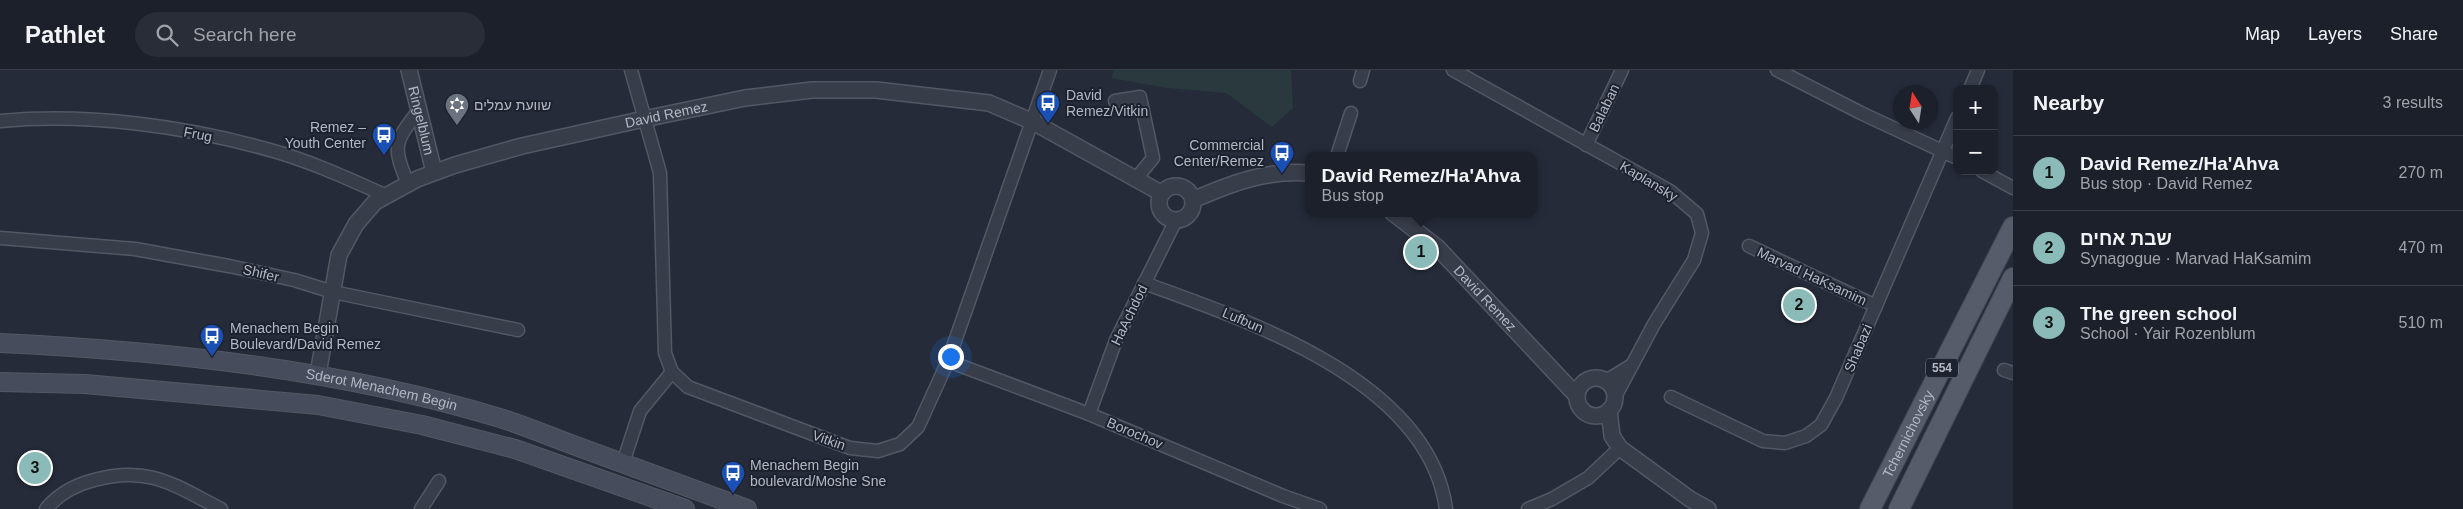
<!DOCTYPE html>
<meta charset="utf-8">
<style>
body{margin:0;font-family:Helvetica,"Noto Sans Hebrew",sans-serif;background:#292d37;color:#f1f3f6}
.controls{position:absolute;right:15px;top:15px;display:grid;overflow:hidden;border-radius:10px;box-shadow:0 1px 4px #0004}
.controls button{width:45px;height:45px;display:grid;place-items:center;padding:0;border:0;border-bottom:1px solid #3a3e47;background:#1c202b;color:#f1f3f6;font:25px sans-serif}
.compass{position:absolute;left:1893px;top:15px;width:45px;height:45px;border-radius:50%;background:#1c202b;box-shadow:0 1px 4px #0004;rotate:348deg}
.you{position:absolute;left:950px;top:286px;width:18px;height:18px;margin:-12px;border:4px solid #fff;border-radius:50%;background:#1a73e8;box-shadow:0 0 0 8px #1a73e833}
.badge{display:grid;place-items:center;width:32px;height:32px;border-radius:50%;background:#8bbbb9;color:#111;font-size:16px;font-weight:700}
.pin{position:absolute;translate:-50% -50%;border:2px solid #fff;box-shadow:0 1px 5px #0006}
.popup{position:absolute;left:1305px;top:82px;width:232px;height:65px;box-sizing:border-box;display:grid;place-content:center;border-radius:10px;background:#1c202b;filter:drop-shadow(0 1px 4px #0005);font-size:16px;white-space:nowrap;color:#a0a3a9}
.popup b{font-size:19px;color:#f1f3f6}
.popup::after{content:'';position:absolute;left:50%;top:100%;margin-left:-10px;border:10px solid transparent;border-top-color:#1c202b}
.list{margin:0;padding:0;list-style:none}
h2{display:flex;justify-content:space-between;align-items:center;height:65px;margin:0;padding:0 20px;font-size:21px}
h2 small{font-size:16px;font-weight:400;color:#a0a3a9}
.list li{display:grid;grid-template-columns:32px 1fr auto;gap:15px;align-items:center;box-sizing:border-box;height:75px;padding:0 20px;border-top:1px solid #3a3e47}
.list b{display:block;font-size:19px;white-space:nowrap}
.list p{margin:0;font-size:16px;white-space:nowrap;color:#a0a3a9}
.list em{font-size:16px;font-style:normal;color:#a0a3a9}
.icon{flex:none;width:28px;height:28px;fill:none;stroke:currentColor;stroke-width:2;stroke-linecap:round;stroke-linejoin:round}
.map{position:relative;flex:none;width:2013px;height:439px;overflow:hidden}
header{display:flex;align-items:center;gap:30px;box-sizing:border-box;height:70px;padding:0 25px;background:#1c202b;border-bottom:1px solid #3a3e47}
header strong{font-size:24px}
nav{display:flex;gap:28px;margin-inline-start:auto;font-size:18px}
.search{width:350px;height:45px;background:#292d37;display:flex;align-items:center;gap:12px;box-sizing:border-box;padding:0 18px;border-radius:28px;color:#a0a3a9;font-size:19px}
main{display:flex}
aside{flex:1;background:#1c202b}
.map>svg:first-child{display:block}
</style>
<header>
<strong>Pathlet</strong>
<div class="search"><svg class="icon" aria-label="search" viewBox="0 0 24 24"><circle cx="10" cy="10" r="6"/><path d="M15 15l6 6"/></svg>Search here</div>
<nav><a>Map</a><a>Layers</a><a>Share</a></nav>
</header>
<main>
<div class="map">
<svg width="2013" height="439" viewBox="0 0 2013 439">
<rect width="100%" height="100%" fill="#252b39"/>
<!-- green -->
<path fill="#29393d" d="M 1114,0 L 1291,0 L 1293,38 L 1272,57 L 1226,23 L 1168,18 L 1111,8 Z"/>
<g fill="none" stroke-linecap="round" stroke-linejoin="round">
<defs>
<g id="minor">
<path d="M 631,0 L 660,103 L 665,283 L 672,302 L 688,317 L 850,378 L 878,381 L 900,374 L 918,357 L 948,291 L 1050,0"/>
<path d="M 1453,0 L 1670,121 L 1697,144 L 1702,163 L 1694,190 L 1654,254 L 1615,327"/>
<path d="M 1777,0 L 1861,43 L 1957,88"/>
<path d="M 1360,11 L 1363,0"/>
<path d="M 1970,19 L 1978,0"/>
<path d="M 1115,31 L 1140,27 L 1153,88 L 1135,110"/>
<path d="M 0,51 C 89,43 185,56 270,80 C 310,91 349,109 387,126"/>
<path d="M 1586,75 L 1622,0"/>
<path d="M 1337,86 L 1351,43"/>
<path d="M 1982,101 L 2013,118"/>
<path d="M 408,114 C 392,75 394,73 419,40"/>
<path d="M 0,168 L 135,179 L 229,196 L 294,210 L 333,222 L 518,260"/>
<path d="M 1749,176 L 1876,236"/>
<path d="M 1144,213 C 1249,251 1429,311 1446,439"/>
<path d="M 948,291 L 1089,344 L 1283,426 L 1320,439"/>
<path d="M 2004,300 L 2013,303"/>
<path d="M 1606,311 L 1632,295"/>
<path d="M 1671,327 L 1763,371 L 1785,373 L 1806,366 L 1821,355 L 1836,328 L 1957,48"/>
<path d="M 1089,344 L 1116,270 L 1176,150"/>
<path d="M 623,393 L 640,341 L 672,302"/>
<path d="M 46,439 C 59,423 75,415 94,410 C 149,395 174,415 221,439"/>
<path d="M 421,439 L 439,411"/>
<path d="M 1528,439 L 1552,429 L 1588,408 L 1620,378"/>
</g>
<g id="tertiary">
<path id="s1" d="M 409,0 L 434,102"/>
<circle cx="1176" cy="133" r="17"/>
<path d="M 1193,130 C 1232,113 1266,100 1308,103"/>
<path id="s2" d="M 1393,143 L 1437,177 L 1577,326"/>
<path id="s3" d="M 318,304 L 339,185 L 356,154 L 375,132 L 417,109 L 455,95 L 522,76 L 644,49 L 745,28 L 812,20 L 876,20 L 989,33 L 1033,52 L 1161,123"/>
<circle cx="1596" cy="327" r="19"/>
<path d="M 1609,340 L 1612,366 L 1620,378 L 1690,429 L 1708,439"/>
</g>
<g id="secondary">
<path id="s4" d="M 0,273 C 168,281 338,299 500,348 C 526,356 551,367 576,376 C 633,397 690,418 747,439"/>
<path d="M 0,312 L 85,314 L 318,335 L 422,355 L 515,379 L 685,439"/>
</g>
<g id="primary">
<path id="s5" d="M 1870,439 L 2013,157"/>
<path d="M 1899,439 L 2013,208"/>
</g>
</defs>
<!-- minor casing -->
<use href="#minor" stroke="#535864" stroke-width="15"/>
<!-- tertiary casing -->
<use href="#tertiary" stroke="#535864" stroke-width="18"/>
<!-- secondary casing -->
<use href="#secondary" stroke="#535864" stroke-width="20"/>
<!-- primary casing -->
<use href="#primary" stroke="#414652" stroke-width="22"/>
<!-- minor -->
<use href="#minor" stroke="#383d4a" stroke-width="12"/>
<!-- tertiary -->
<use href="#tertiary" stroke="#383d4a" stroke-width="15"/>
<!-- secondary -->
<use href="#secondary" stroke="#464c5c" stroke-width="18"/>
<!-- primary -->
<use href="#primary" stroke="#565c69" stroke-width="20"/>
</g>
<!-- icons -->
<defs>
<symbol id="bus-pin" viewBox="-11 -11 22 30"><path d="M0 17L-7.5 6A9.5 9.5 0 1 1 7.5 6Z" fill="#1a4fb4" stroke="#1d222e"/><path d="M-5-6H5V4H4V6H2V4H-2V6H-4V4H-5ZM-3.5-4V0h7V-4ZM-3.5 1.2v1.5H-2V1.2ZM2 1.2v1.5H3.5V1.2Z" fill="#fff"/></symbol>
<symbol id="synagogue-pin" viewBox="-11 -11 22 30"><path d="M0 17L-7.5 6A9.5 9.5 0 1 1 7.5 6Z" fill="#6b7280" stroke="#1d222e"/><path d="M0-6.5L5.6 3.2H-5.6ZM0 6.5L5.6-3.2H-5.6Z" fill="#fff"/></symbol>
</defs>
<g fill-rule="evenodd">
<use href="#bus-pin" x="1034" y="19" width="28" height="38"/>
<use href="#synagogue-pin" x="443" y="21" width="28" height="38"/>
<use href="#bus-pin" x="370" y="51" width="28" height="38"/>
<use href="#bus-pin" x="1268" y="69" width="28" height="38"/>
<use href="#bus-pin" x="198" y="252" width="28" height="38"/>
<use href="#bus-pin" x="719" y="389" width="28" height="38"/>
</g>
<g text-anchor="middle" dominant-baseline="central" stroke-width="4" stroke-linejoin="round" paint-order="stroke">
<!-- shield labels -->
<rect fill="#1d222e" stroke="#868b98" stroke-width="1" x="1926" y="288.5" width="32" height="19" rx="4"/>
<g font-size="12" font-weight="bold" fill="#b3b8c5">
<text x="1942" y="298">554</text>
</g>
<!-- poi labels -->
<g font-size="14" fill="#b3b8c5" stroke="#1d222e" text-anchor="start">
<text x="1066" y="25">David<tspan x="1066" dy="16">Remez/Vitkin</tspan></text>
<text x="474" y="35">שוועת עמלים</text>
<text x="366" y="57" text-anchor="end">Remez –<tspan x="366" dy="16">Youth Center</tspan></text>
<text x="1264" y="75" text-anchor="end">Commercial<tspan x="1264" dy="16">Center/Remez</tspan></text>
<text x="230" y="258">Menachem Begin<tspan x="230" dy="16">Boulevard/David Remez</tspan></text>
<text x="750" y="395">Menachem Begin<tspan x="750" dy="16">boulevard/Moshe Sne</tspan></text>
</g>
<!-- street labels -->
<g font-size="14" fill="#b3b8c5" stroke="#1d222e">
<text transform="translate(1604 38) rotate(-64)">Balaban</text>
<text stroke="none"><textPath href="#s3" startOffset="491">David Remez</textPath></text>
<text stroke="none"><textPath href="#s1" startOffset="52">Ringelblum</textPath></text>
<text transform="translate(198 64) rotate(11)">Frug</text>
<text transform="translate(1649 111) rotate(31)">Kaplansky</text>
<text transform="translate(261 203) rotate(13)">Shifer</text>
<text transform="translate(1812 206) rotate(25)">Marvad HaKsamim</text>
<text stroke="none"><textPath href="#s2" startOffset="126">David Remez</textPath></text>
<text transform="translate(1129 245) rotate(-64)">HaAchdod</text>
<text transform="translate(1243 250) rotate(23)">Lufbun</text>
<text transform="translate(1858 278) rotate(-67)">Shabazi</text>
<text stroke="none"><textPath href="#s4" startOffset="385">Sderot Menachem Begin</textPath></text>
<text transform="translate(1135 363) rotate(23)">Borochov</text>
<text stroke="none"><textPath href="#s5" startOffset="84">Tchernichovsky</textPath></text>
<text transform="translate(829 370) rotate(20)">Vitkin</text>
</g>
</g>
</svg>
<div class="controls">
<button>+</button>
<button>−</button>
</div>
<svg class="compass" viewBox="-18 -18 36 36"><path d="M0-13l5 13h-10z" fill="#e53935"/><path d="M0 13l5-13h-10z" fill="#a0a3a9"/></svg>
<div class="you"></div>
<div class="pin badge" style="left:1421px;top:182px">1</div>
<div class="popup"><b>David Remez/Ha'Ahva</b>Bus stop</div>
<div class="pin badge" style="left:1799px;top:235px">2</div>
<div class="pin badge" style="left:35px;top:398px">3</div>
</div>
<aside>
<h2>Nearby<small>3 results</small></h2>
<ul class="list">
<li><span class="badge">1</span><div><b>David Remez/Ha'Ahva</b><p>Bus stop · David Remez</p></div><em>270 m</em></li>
<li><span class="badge">2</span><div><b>שבת אחים</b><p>Synagogue · Marvad HaKsamim</p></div><em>470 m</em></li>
<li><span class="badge">3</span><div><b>The green school</b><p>School · Yair Rozenblum</p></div><em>510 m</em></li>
</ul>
</aside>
</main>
